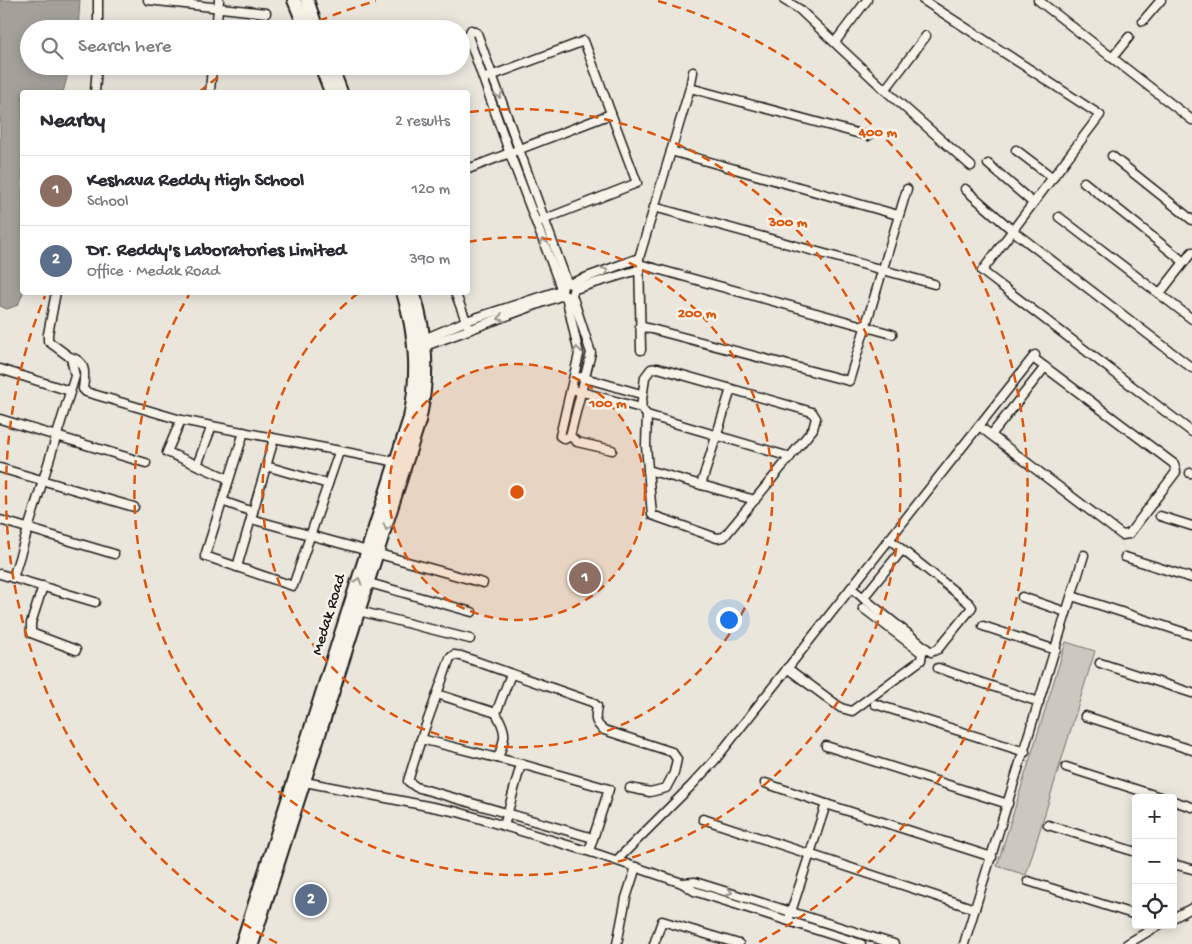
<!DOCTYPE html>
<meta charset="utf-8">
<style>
body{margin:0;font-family:"Gochi Hand",sans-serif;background:#f2f2f3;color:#2b2b33}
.controls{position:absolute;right:15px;bottom:15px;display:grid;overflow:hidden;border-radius:5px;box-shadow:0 2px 12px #0003}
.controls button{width:45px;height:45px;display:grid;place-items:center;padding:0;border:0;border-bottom:1px solid #e1e1e2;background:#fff;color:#2b2b33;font:25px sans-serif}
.you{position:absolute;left:728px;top:619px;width:18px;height:18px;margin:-12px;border:4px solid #fff;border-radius:50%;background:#1a73e8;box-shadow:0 0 0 8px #1a73e833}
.badge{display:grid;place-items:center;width:32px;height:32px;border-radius:50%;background:#ea580c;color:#fff;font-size:16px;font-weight:700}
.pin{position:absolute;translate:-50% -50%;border:2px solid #fff;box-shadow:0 1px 5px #0006}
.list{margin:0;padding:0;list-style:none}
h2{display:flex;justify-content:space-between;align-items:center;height:65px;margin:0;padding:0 20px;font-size:21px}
h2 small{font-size:16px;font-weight:400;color:#7c7c81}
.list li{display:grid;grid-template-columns:32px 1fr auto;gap:15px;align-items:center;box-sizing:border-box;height:70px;padding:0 20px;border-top:1px solid #e1e1e2}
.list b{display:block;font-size:19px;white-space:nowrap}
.list p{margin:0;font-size:16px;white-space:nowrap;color:#7c7c81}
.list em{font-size:16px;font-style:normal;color:#7c7c81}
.icon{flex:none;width:28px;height:28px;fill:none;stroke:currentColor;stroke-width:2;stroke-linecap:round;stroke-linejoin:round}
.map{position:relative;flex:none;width:1192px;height:944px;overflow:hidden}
.search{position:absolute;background:#fff;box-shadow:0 2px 12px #0003;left:20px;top:20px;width:450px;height:55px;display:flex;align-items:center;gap:12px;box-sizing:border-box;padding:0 18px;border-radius:28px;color:#7c7c81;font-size:19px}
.panel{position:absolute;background:#fff;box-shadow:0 2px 12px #0003;left:20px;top:90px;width:450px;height:205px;border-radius:5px}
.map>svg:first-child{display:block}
</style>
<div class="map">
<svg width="1192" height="944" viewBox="0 0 1192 944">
<rect width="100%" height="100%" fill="#eae6dc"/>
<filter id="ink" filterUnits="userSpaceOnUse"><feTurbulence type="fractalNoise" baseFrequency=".02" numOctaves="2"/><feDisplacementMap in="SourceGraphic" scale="10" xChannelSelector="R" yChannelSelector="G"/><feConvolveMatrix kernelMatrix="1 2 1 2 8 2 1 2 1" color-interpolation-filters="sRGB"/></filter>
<g filter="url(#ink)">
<!-- green -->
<path fill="#ccc8c0" stroke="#74726e" d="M 1066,642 L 1095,651 L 1026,875 L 997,866 Z"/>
<!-- water -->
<path fill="#a3a19a" stroke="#6d6c68" d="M 0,0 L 80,0 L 78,29 L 29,29 L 29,66 L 70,66 L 63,92 L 22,92 L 23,293 L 18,305 L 7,309 L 0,306 Z"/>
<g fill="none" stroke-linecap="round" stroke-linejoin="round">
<defs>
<g id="street">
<path d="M 98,0 L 98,29"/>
<path d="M 148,0 L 266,13"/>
<path d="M 784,0 L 799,9 L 885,90 L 971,166"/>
<path d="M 923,0 L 1100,115 L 982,271 L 1192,432"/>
<path d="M 1038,0 L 1192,120"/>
<path d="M 1143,21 L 1161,0"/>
<path d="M 216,29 L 219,0"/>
<path d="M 835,42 L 867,0"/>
<path d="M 1112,58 L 1129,37"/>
<path d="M 276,66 L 282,66"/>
<path d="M 488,77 L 584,41 L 637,183 L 540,221"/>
<path d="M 690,88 L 868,136"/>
<path d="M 885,90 L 926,36"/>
<path d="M 95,92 L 97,66"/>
<path d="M 210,92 L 212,66"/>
<path d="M 1016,150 L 1053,178"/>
<path d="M 671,151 L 898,215"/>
<path d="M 1112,156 L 1192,220"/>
<path d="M 988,164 L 1033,203"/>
<path d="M 468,169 L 611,114"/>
<path d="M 1084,182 L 1184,262"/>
<path d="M 965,189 L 1012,230 L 1192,368"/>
<path d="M 654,207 L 934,284"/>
<path d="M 1059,217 L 1192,319"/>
<path d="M 639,264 L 892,334"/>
<path d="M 571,283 L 639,258"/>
<path d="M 561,288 L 510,154 L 468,36 L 471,30 L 477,33 L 567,282"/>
<path d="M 575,289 L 638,270"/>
<path d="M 455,292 L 468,326"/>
<path d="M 1160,293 L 1192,252"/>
<path d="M 566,296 L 579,354 L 560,436 L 565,439 L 570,436"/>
<path d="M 640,326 L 849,381 L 907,189"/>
<path d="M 424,339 L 466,321 L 561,290"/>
<path d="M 425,346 L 563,295"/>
<path d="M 641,350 L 639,258 L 690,88 L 693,72"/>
<path d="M 70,357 C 87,361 85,375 83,389 L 86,392 L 181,420 L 397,462"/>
<path d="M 0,369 L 70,391"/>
<path d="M 581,377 L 641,394"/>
<path d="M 571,389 L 641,408 L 647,415 L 646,446 L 652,515 L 717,538 L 724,537 L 813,429 L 816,418 L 812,412 L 658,368 L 651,369 L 645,377 L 641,408"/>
<path d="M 647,415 L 790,457"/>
<path d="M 0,419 L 146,463"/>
<path d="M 181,420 L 167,452 L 229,479"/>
<path d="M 979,426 L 1122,535 L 1129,534 L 1176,472 L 1174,464 L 1033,358"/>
<path d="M 244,432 L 205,556 L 293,586 L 339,452"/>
<path d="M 991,435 L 1045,367"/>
<path d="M 570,436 L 591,353 L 572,295 L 574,287 L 570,283 L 563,284 L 562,294 L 568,297 L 572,295"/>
<path d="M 570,436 L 577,442 L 612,450"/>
<path d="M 197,465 L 212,426"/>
<path d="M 266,466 L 328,484"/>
<path d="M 0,468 L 134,507"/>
<path d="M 648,470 L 755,500"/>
<path d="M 1190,473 L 1192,473"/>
<path d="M 701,485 L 731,389"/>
<path d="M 222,501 L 253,512"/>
<path d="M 1160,516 L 1192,526"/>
<path d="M 251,519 L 368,551"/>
<path d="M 0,520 L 114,554"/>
<path d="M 379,554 L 483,583"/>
<path d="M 1125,557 L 1192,578"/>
<path d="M 237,567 L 274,439"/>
<path d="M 0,574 L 95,602"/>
<path d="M 13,578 L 75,376 L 71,358 L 48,341 L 48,334 L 56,292"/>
<path d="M 369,583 L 472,612"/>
<path d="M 43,586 L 31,623 L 31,633 L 76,650"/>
<path d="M 851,588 L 931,652 L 938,649 L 970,610 L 972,607 L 969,603 L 889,539"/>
<path d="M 1072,596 L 1192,635"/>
<path d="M 1022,597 L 1066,612"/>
<path d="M 863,598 L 902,550"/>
<path d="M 359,611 L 470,639"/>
<path d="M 983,626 L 1056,650"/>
<path d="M 1100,663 L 1192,693"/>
<path d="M 787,668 L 841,708 L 852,711 L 921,660 L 922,653 L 863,608"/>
<path d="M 938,668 L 1039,702"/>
<path d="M 437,694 L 496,713"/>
<path d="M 875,704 L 1025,752"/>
<path d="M 1085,716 L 1192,750"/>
<path d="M 421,739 L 450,658 L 454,655 L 461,656 L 592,702 L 597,706 C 595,717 594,723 604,730 L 672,752 L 677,759 L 674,773 L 666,788 L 650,792 L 630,788"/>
<path d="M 826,746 L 1008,804"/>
<path d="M 498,758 C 506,737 507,732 496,713 L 511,674"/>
<path d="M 521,764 L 421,739 L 408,781 L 416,787 L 593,838"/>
<path d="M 1066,767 L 1163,798"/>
<path d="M 305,782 L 458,812 L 597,854 L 682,883 L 694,891 L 861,944"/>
<path d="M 765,783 L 826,804 L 790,915"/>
<path d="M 1173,801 L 1192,807"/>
<path d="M 826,804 L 992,857"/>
<path d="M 703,819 L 975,909"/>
<path d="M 1048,825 L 1136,852"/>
<path d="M 504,826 L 521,764 L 609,789 L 589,851"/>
<path d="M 617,860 L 691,786 L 715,760 L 1035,355"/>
<path d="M 1173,864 L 1192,869"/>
<path d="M 1028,881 L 1136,915"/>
<path d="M 682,883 L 695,882 L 894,944"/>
<path d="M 1173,918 L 1192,908"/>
<path d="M 617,944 L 626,898 L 636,867"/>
<path d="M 654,944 L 662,921 L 739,944"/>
<path d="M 964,944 L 1084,555"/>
<path d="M 1127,944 L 1159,925"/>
</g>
<g id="primary">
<path d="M 294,0 L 306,29"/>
<path d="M 307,0 L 317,29"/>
<path d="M 321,66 L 331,92"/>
<path d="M 331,66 L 341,92"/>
<path d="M 242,944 L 410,418 C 419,374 416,335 403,292"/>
<path d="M 252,944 L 419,421 C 429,376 427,336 413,292"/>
</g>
</defs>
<!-- street casing -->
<use href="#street" stroke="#1c1c1c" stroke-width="11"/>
<!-- primary casing -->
<use href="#primary" stroke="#1c1c1c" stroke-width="16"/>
<!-- street -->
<use href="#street" stroke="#f7f3e8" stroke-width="8"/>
<!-- primary -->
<use href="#primary" stroke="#f7f3e8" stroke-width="12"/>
</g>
<!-- one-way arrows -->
<defs><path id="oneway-chevron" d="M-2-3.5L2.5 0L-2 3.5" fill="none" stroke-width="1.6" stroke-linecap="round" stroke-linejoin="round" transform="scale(1.25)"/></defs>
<g stroke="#94928c">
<use href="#oneway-chevron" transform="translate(499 95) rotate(71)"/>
<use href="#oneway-chevron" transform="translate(543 242) rotate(-111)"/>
<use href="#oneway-chevron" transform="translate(605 271) rotate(-21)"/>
<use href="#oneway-chevron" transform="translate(501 318) rotate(160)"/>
<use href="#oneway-chevron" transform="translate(577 350) rotate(-97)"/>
<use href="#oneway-chevron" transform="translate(387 527) rotate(107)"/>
<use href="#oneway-chevron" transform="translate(358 581) rotate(-73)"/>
<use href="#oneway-chevron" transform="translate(729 892) rotate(17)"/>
</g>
</g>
<!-- distance rings -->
<circle cx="517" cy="492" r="128" fill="#de560d" fill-opacity=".12"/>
<g fill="none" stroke="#de560d" stroke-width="2.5" stroke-dasharray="9 6">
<circle cx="517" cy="492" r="128"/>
<path d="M468 242A255 255 0 1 1 357 294"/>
<path d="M470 112A383 383 0 1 1 189 295"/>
<path d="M277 943A511 511 0 0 1 45 296M199 92A511 511 0 0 1 231 68M305 27A511 511 0 0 1 376 1M658 1A511 511 0 0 1 757 943"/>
</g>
<g text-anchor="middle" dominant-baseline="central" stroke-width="5" stroke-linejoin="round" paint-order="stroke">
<!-- street labels -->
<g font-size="16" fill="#1c1c1c" stroke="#f7f3e8">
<text transform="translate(330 615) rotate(-73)">Medak Road</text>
</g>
</g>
<circle cx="517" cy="492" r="8" fill="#de560d" stroke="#f7f3e8" stroke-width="2.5"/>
<g font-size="15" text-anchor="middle" font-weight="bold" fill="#de560d" stroke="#f7f3e8" stroke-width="5" stroke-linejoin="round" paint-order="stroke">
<text x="878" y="136">400 m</text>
<text x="788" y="226">300 m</text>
<text x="697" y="317">200 m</text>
<text x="608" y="407">100 m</text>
</g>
</svg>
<div class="controls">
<button>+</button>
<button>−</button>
<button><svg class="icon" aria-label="locate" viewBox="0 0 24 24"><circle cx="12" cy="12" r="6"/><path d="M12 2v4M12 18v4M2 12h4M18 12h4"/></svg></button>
</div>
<div class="you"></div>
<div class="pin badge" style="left:585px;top:578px;background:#8d6e63">1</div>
<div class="pin badge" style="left:311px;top:900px;background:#5c6f8a">2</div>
<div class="search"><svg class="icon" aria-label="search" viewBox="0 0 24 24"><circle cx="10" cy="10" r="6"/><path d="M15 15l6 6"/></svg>Search here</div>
<section class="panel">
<h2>Nearby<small>2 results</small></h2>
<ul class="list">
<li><span class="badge" style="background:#8d6e63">1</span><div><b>Keshava Reddy High School</b><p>School</p></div><em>120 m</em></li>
<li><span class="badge" style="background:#5c6f8a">2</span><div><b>Dr. Reddy's Laboratories Limited</b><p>Office · Medak Road</p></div><em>390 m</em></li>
</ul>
</section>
</div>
